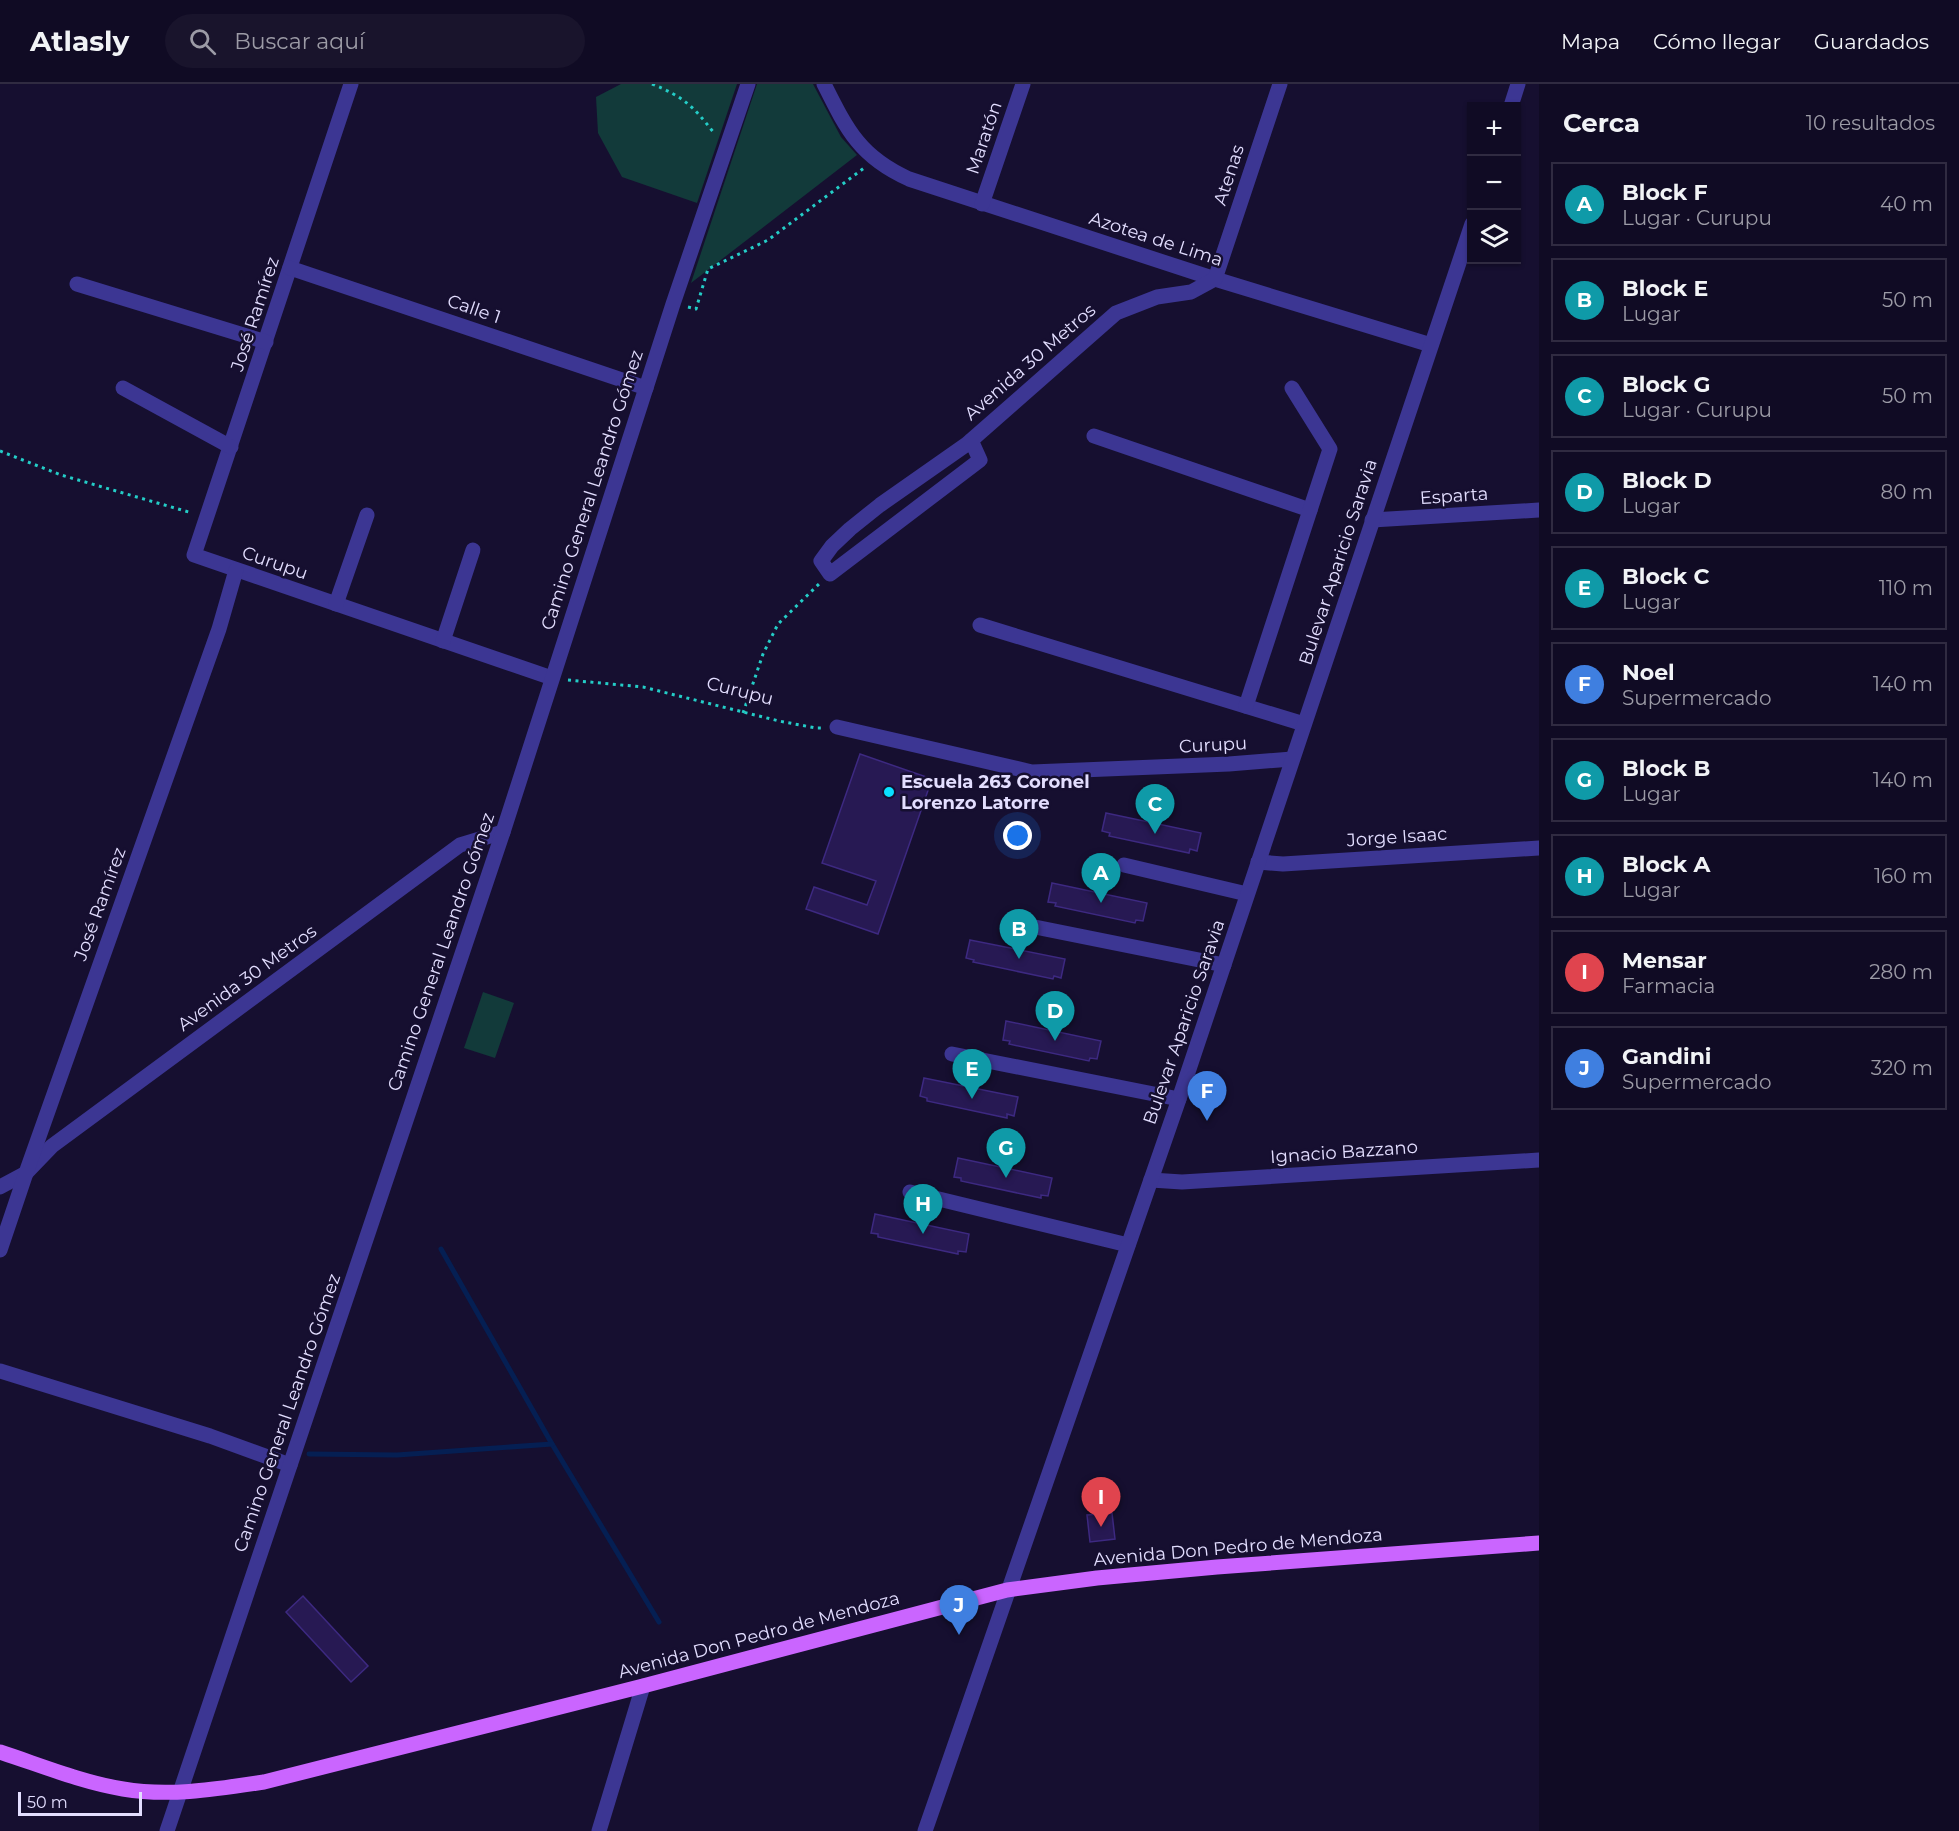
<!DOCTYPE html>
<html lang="es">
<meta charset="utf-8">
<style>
body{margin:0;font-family:Montserrat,sans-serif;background:#19142c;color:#f1f3f6}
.controls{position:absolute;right:18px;top:18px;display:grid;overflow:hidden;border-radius:0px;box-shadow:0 2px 4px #0004}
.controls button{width:54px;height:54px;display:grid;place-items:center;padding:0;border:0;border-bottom:2px solid #302b41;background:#100b24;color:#f1f3f6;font:30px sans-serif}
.scale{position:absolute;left:18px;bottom:15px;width:124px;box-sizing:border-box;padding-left:6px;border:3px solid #e3deff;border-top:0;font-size:16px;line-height:21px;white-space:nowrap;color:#e3deff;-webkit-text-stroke:4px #160f30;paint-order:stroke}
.you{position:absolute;left:1018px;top:752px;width:21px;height:21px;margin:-15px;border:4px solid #fff;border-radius:50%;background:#1a73e8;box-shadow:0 0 0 9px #1a73e833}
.badge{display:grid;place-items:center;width:39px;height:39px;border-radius:50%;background:#8c9099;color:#fff;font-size:20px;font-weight:700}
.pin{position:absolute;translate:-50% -50px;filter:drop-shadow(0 2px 3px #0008)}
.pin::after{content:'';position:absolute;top:32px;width:21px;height:18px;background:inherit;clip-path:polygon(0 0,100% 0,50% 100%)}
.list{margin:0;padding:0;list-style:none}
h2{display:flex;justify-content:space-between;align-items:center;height:78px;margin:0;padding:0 24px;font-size:26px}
h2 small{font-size:20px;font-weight:400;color:#9c9ba6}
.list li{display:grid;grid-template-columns:39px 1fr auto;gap:18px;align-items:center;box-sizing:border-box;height:84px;margin:0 12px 12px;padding:0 12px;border:2px solid #302b41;border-radius:0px}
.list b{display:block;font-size:22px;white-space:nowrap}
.list p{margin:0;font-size:20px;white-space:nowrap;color:#9c9ba6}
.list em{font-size:20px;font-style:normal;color:#9c9ba6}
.icon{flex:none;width:33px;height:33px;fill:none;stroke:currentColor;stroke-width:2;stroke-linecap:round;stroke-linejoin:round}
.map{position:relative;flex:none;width:1539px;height:1747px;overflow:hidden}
header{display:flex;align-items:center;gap:36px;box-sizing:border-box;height:84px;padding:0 30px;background:#100b24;border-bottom:2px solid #302b41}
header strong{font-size:28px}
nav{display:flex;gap:33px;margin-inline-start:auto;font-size:21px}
.search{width:420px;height:54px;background:#19142c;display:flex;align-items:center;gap:15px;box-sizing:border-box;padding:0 21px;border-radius:33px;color:#9c9ba6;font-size:22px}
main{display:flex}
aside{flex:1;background:#100b24}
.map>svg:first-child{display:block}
</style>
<header>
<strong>Atlasly</strong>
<div class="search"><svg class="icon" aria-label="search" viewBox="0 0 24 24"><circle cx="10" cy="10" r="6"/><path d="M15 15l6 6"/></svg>Buscar aquí</div>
<nav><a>Mapa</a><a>Cómo llegar</a><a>Guardados</a></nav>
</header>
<main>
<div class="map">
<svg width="1539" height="1747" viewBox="0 0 1539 1747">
<rect width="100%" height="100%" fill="#160f30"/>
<!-- green -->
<g fill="#123a3a">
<path d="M 621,0 L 737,0 L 697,119 L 622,93 L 598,49 L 596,13 Z"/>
<path d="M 757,0 L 813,0 L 841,53 L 857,71 L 691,199 Z"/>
<path d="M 483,908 L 514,919 L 495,974 L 464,964 Z"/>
</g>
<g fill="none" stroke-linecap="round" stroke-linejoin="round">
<!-- stream -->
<g stroke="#051f53" stroke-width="5">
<path d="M 441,1165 L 552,1360 L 659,1538"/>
<path d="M 309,1370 L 397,1371 L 552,1360"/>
</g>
</g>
<!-- building -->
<g fill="#271953" stroke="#3d2981" stroke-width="1.5">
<path d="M 860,670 L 932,695 L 878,850 L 806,825 L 814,803 L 867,821 L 876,797 L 822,779 Z"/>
<path d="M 1106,729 L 1201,749 L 1197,767 L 1190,765 L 1189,769 L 1109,752 L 1110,749 L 1102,747 Z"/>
<path d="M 1052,799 L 1147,819 L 1143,837 L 1136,836 L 1135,839 L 1055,822 L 1056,819 L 1048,818 Z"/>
<path d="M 970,856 L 1065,875 L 1061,894 L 1054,892 L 1053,895 L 973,878 L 974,876 L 966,874 Z"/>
<path d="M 1006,937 L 1101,957 L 1097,975 L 1090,974 L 1089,977 L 1009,960 L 1010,957 L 1003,956 Z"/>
<path d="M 924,994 L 1018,1013 L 1014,1032 L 1007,1030 L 1007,1034 L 927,1017 L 927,1014 L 920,1012 Z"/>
<path d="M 958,1074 L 1052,1094 L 1048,1112 L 1041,1111 L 1041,1114 L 961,1097 L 961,1094 L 954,1093 Z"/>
<path d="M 875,1130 L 969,1150 L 966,1168 L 958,1167 L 958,1170 L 878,1153 L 878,1150 L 871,1149 Z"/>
<path d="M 1112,1429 L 1115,1455 L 1090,1458 L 1087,1431 Z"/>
<path d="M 303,1512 L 368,1582 L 351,1598 L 286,1528 Z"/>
</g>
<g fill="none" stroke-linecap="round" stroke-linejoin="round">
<!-- path -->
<g stroke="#24cdc7" stroke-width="3" stroke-dasharray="3 4.5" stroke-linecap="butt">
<path d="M 652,0 C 684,13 693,22 714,49"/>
<path d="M 688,223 L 696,225 L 708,185 L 768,156 L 864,84"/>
<path d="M 0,367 L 61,391 L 192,429"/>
<path d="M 568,596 L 643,603 L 779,637 L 816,644 L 824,644"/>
<path d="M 743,629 L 763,570 L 778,540 L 820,499"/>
</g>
<!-- minor -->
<g stroke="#3c3693" stroke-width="15">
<path d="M 351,0 L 194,471 L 552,594"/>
<path d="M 824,0 C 847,46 860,73 909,95 L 1215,195 L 1431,261"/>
<path d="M 1511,22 L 1518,0"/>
<path d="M 982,120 L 1023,0"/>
<path d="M 290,184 L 646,304"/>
<path d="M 77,200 L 266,258"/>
<path d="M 123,304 L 231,363"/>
<path d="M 1094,352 L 1310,426"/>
<path d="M 971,356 L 980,376 L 830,490 L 821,477 L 832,462 L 850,445 L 880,421 L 967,360 L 1116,229 L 1157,213 L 1191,208 L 1215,195 L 1280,0"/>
<path d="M 1372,436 L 1539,426"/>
<path d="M 336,520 L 367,431"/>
<path d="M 980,541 L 1304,640"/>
<path d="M 443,557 L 473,466"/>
<path d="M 1246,622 L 1330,365 L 1292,304"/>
<path d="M 837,643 L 1032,688 L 1229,680 L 1292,675"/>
<path d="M 1258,778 L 1283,780 L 1539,764"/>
<path d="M 1124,781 L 1247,810"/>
<path d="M 1025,841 L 1224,881"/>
<path d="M 952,970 L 1179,1015"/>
<path d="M 1151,1096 L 1182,1098 L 1539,1076"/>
<path d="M 0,1103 L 26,1089 L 52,1062 L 460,761 L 503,748"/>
<path d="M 910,1108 L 1128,1161"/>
<path d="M 0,1166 L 26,1089 L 219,545 L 236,486"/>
<path d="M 0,1287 L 210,1352 L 290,1381"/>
<path d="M 167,1747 L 503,748 L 673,220 L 748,0"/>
<path d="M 599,1747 L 643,1602"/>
<path d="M 925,1747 L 1179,1015 L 1472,140"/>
</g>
<!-- major -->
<path stroke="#ca65ff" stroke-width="15" d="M 0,1668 C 40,1681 81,1698 123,1705 C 170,1713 217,1705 264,1698 L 643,1602 L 1007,1506 L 1097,1494 L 1217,1483 L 1539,1459"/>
</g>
<!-- markers -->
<circle fill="#0ae0ff" stroke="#160f30" stroke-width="2" cx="889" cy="708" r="6"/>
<g text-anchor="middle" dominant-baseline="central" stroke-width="5" stroke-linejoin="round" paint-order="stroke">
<!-- street labels -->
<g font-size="18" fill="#e3deff" stroke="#160f30">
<text transform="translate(984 54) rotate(-71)">Maratón</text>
<text transform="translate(1229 91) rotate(-72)">Atenas</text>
<text transform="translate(1156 155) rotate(18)">Azotea de Lima</text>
<text transform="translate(474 225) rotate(19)">Calle 1</text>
<text transform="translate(255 230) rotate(-72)">José Ramírez</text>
<text transform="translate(1030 278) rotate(-41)">Avenida 30 Metros</text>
<text transform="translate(592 406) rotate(-72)">Camino General Leandro Gómez</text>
<text transform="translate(1454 412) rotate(-4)">Esparta</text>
<text transform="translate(1338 478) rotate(-72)">Bulevar Aparicio Saravia</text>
<text transform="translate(275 479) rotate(19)">Curupu</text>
<text transform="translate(740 607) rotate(14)">Curupu</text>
<text transform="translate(1213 661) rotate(-3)">Curupu</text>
<text transform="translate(1397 753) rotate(-4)">Jorge Isaac</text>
<text transform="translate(100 820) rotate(-70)">José Ramírez</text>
<text transform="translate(441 868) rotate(-71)">Camino General Leandro Gómez</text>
<text transform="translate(247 894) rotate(-36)">Avenida 30 Metros</text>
<text transform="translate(1184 938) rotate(-71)">Bulevar Aparicio Saravia</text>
<text transform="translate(1344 1068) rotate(-4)">Ignacio Bazzano</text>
<text transform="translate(287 1329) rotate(-71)">Camino General Leandro Gómez</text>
<text transform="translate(1238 1463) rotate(-5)">Avenida Don Pedro de Mendoza</text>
<text transform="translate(759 1551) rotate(-15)">Avenida Don Pedro de Mendoza</text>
</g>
<!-- poi labels -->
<g font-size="18" font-weight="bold" fill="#e3deff" stroke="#160f30" text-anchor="start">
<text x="901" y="698">Escuela 263 Coronel<tspan x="901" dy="21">Lorenzo Latorre</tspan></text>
</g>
</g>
</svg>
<div class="controls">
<button>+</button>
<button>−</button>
<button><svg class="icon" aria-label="layers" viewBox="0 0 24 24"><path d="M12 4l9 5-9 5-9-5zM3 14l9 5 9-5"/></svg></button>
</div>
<div class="scale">50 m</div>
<div class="you"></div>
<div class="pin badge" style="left:1101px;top:819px;background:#0f9aa8">A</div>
<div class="pin badge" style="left:1019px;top:875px;background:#0f9aa8">B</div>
<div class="pin badge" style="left:1155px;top:750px;background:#0f9aa8">C</div>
<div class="pin badge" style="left:1055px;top:957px;background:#0f9aa8">D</div>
<div class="pin badge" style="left:972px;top:1015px;background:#0f9aa8">E</div>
<div class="pin badge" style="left:1207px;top:1037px;background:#3f7fe0">F</div>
<div class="pin badge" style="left:1006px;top:1094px;background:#0f9aa8">G</div>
<div class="pin badge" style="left:923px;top:1150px;background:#0f9aa8">H</div>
<div class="pin badge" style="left:1101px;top:1443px;background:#e0444e">I</div>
<div class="pin badge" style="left:959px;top:1551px;background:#3f7fe0">J</div>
</div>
<aside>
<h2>Cerca<small>10 resultados</small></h2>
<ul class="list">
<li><span class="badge" style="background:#0f9aa8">A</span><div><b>Block F</b><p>Lugar · Curupu</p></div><em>40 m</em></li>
<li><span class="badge" style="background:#0f9aa8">B</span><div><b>Block E</b><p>Lugar</p></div><em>50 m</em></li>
<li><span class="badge" style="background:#0f9aa8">C</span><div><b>Block G</b><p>Lugar · Curupu</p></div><em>50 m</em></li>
<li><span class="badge" style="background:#0f9aa8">D</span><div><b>Block D</b><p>Lugar</p></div><em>80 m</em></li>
<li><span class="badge" style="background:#0f9aa8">E</span><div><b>Block C</b><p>Lugar</p></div><em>110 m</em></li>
<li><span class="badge" style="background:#3f7fe0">F</span><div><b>Noel</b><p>Supermercado</p></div><em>140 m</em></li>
<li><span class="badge" style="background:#0f9aa8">G</span><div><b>Block B</b><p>Lugar</p></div><em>140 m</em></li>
<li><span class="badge" style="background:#0f9aa8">H</span><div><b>Block A</b><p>Lugar</p></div><em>160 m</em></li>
<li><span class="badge" style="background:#e0444e">I</span><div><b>Mensar</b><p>Farmacia</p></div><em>280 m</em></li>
<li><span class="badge" style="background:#3f7fe0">J</span><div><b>Gandini</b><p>Supermercado</p></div><em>320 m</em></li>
</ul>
</aside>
</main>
